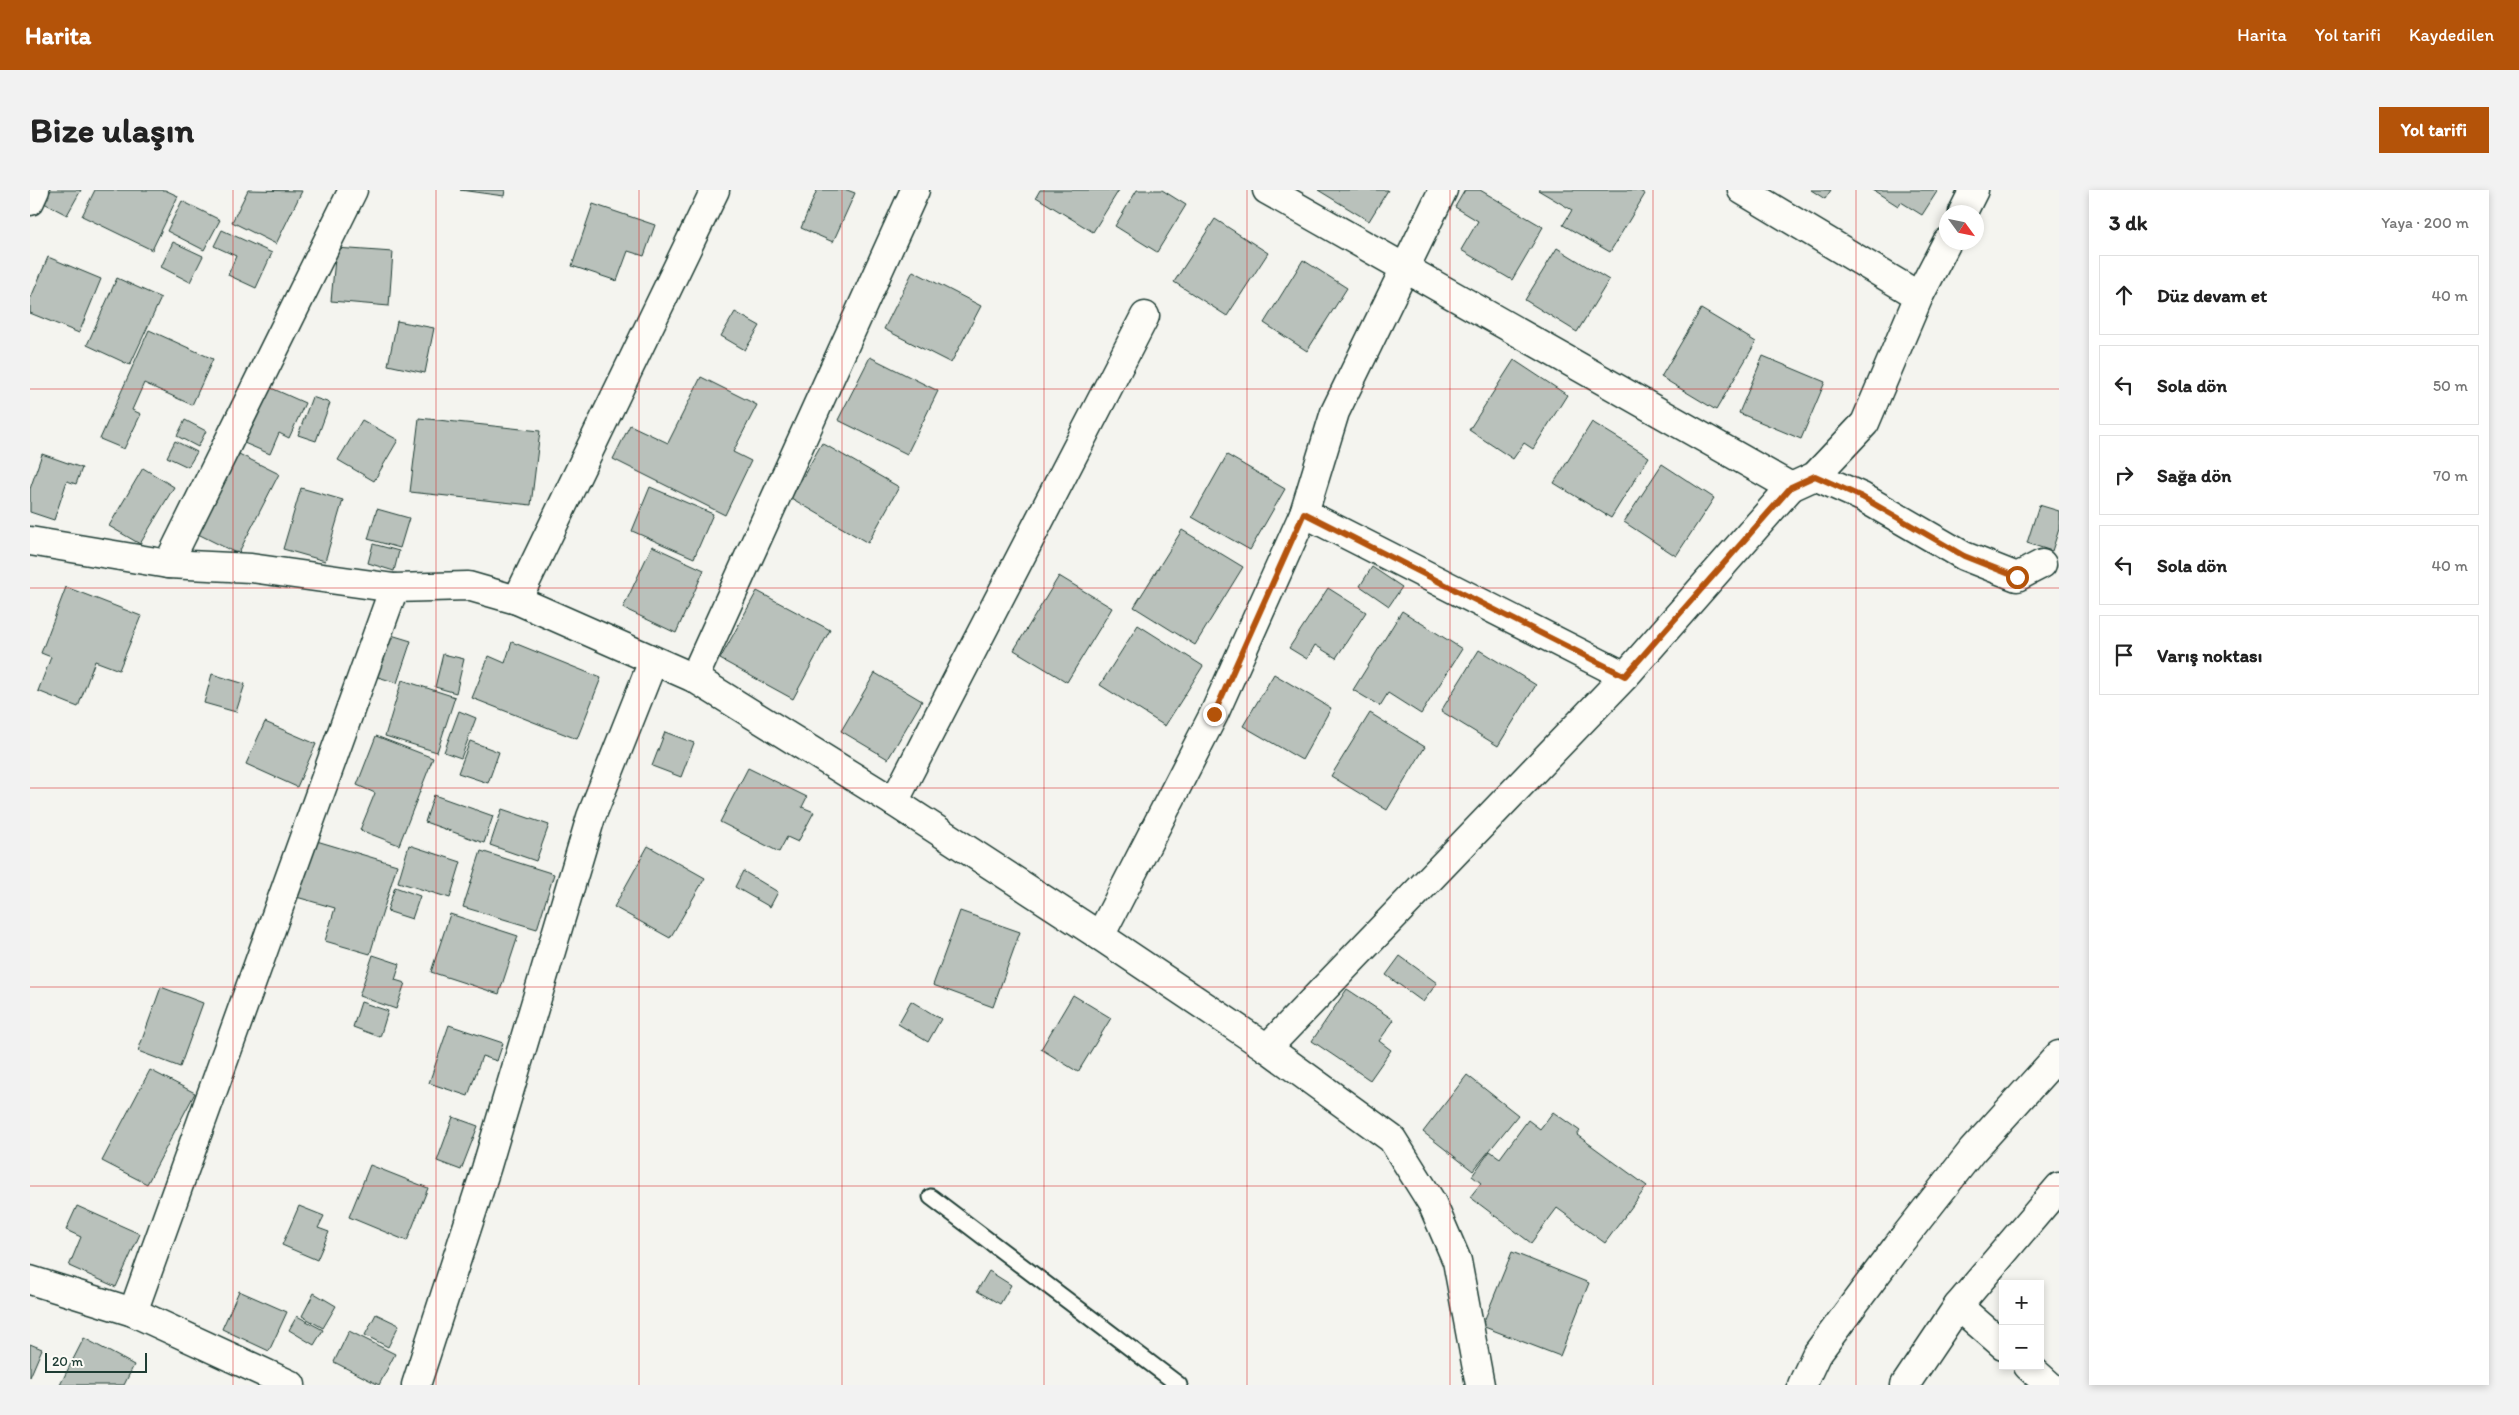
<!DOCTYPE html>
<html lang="tr">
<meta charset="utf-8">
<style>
body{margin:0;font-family:Itim,sans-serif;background:#f2f2f2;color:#222}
.controls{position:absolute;right:15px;bottom:15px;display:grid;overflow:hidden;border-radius:0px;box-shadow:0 2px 8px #0003}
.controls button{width:45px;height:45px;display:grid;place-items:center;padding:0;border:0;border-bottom:1px solid #e0e0e0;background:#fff;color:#222;font:25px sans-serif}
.compass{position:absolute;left:1909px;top:15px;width:45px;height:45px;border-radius:50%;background:#fff;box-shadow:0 2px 8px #0003;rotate:123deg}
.scale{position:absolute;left:15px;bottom:12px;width:102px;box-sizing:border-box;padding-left:5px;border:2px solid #1f3d34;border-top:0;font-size:14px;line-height:18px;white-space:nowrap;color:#1f3d34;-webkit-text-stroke:4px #fdfcf7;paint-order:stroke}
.stop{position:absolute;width:15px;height:15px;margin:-11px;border:4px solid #b45309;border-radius:50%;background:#fff}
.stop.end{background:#b45309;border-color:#fff;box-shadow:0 1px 5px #0008}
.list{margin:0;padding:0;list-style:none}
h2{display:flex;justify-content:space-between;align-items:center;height:65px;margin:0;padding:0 20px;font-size:21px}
h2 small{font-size:16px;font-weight:400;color:#767676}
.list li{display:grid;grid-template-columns:32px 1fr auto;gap:15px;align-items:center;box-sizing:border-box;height:80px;margin:0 10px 10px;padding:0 10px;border:1px solid #e0e0e0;border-radius:0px}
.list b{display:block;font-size:19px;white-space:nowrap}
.list em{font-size:16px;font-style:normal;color:#767676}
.icon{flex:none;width:28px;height:28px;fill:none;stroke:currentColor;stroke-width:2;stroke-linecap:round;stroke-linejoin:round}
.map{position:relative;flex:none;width:2029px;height:1195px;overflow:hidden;border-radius:0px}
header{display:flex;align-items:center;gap:30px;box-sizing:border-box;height:70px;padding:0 25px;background:#b45309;color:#fff}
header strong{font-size:24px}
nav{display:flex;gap:28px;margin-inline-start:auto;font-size:18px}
.intro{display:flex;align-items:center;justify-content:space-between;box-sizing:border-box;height:120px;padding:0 30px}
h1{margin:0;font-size:35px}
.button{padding:12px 22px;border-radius:0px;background:#b45309;color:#fff;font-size:18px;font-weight:700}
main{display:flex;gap:30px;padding:0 30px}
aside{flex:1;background:#fff;border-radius:0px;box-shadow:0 2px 8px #0003}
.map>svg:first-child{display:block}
</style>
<header>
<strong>Harita</strong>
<nav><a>Harita</a><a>Yol tarifi</a><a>Kaydedilen</a></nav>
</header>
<div class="intro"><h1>Bize ulaşın</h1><a class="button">Yol tarifi</a></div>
<main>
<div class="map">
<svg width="2029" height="1195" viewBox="0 0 2029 1195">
<rect width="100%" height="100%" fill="#f4f4ef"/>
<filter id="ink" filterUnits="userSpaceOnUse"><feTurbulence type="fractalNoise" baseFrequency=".02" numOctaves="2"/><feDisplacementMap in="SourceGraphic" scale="10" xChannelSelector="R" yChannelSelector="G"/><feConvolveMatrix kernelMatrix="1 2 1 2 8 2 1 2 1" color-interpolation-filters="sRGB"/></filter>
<g filter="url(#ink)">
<!-- building -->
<g fill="#b9c1bb" stroke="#1f3d34">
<path d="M 21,0 L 51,0 L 37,25 L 14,13 Z"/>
<path d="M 65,0 L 135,0 L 148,6 L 122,60 L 52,26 Z"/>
<path d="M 218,0 L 272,1 L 246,54 L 202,32 Z"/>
<path d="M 430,0 L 475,0 L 474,6 Z"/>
<path d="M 787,0 L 817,0 L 825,3 L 803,52 L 771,38 Z"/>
<path d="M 1010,0 L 1089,0 L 1063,42 L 1006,7 Z"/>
<path d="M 1107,0 L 1132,0 L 1156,15 L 1127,62 L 1085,36 Z"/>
<path d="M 1288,0 L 1358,0 L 1339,31 Z"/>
<path d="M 1435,0 L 1450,0 L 1513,37 L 1482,90 L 1431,60 L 1448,31 L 1425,17 Z"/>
<path d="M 1508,0 L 1608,0 L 1615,4 L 1580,62 L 1533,35 L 1542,20 Z"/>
<path d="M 1781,0 L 1801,0 L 1795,9 Z"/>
<path d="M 1843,0 L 1908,0 L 1892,25 L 1871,12 L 1868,16 Z"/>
<path d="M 152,11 L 190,30 L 174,60 L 137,41 Z"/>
<path d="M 563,14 L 625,35 L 614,66 L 598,61 L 587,91 L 542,76 Z"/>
<path d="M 1185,29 L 1238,63 L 1197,126 L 1144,92 Z"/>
<path d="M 192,40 L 242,63 L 226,98 L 198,85 L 206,66 L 184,56 Z"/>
<path d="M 143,52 L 173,66 L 160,92 L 131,77 Z"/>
<path d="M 306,58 L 363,62 L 359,116 L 301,111 Z"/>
<path d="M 1527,58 L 1579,90 L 1547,142 L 1495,110 Z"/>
<path d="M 18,67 L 71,89 L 49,143 L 0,123 L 0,110 Z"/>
<path d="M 1273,70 L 1317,98 L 1277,161 L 1234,133 Z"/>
<path d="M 883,81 L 951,116 L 921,173 L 854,139 Z"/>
<path d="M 87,88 L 131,108 L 100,175 L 57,155 Z"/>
<path d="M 1671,119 L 1726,152 L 1686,220 L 1631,187 Z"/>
<path d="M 705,122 L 730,136 L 715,160 L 691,146 Z"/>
<path d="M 367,131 L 404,138 L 395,183 L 358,175 Z"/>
<path d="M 119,140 L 183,169 L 162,215 L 114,193 L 102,220 L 111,224 L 94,259 L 70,249 Z"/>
<path d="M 1733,166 L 1795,192 L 1771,249 L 1709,223 Z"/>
<path d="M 840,167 L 908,201 L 877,264 L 808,230 Z"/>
<path d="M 1484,170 L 1537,205 L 1503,259 L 1494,253 L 1483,269 L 1439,240 Z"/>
<path d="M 671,187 L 727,215 L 703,262 L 721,271 L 695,325 L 583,269 L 600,235 L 638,253 Z"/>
<path d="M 239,197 L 275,213 L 259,248 L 249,243 L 240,264 L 214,253 Z"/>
<path d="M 282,207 L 300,213 L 286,251 L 268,245 Z"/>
<path d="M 389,228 L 510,241 L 501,315 L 380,302 Z"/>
<path d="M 155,230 L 176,241 L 168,257 L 147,246 Z"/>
<path d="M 332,230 L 368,250 L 344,291 L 308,270 Z"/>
<path d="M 1562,232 L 1619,267 L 1581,328 L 1524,293 Z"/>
<path d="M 145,251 L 167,262 L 158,277 L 137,267 Z"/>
<path d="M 792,253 L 869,297 L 838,353 L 761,308 Z"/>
<path d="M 205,262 L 249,284 L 208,364 L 164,342 Z"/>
<path d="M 12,264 L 52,278 L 46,294 L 37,291 L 24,330 L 0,322 L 0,299 Z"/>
<path d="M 1197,265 L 1255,299 L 1220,360 L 1162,327 Z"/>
<path d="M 1632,274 L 1684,308 L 1646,366 L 1594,332 Z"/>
<path d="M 113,278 L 144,297 L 110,354 L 79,336 Z"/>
<path d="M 620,297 L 683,324 L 664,368 L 602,341 Z"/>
<path d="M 271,298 L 313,310 L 295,371 L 253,359 Z"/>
<path d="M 2009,315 L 2029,321 L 2029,339 L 2022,361 L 1997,353 Z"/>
<path d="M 347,319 L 379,328 L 370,358 L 338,349 Z"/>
<path d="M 1152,340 L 1213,377 L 1165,455 L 1104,417 Z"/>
<path d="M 343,354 L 369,361 L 364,381 L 338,373 Z"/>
<path d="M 622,356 L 674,380 L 646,443 L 593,418 Z"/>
<path d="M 1342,377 L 1372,397 L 1359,416 L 1330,396 Z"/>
<path d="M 1029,386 L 1082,418 L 1037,492 L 984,460 Z"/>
<path d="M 36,397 L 111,426 L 89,480 L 65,471 L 48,517 L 8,501 L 21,467 L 11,463 Z"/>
<path d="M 1298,398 L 1336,422 L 1306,468 L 1285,455 L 1277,469 L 1259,458 Z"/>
<path d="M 727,401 L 800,440 L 763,509 L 690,469 Z"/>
<path d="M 1372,421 L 1432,459 L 1391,524 L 1358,503 L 1350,516 L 1323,500 Z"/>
<path d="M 1108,435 L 1173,476 L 1135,536 L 1070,495 Z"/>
<path d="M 358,444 L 381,451 L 367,493 L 345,486 Z"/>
<path d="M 482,452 L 571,488 L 547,549 L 442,508 L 459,466 L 475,473 Z"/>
<path d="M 1449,460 L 1506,495 L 1468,556 L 1411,521 Z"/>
<path d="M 413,464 L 434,469 L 426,503 L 405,497 Z"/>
<path d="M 845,483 L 892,511 L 858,569 L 811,541 Z"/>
<path d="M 182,484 L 215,494 L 206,522 L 174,513 Z"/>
<path d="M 1244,484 L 1301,518 L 1272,570 L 1213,536 Z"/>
<path d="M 372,490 L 425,507 L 407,562 L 355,546 Z"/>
<path d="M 429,521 L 446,528 L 431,568 L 414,562 Z"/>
<path d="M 1340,523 L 1395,557 L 1357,620 L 1301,586 Z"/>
<path d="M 235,532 L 286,554 L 267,597 L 216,574 Z"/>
<path d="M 635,542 L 664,553 L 651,587 L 622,576 Z"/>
<path d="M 346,546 L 403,568 L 369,655 L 330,640 L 345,603 L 327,595 Z"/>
<path d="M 440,551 L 469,562 L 458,593 L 428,583 Z"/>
<path d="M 718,578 L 777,607 L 772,617 L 784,622 L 768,652 L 757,647 L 749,662 L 690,632 Z"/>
<path d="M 404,605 L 463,626 L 454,653 L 395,632 Z"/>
<path d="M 472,619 L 519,635 L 506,671 L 460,655 Z"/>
<path d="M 280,649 L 367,675 L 340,764 L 295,751 L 305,718 L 263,706 Z"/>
<path d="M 379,655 L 431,672 L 420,708 L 368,692 Z"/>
<path d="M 618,656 L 675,688 L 640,748 L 584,717 Z"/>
<path d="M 451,661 L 524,684 L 507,739 L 433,717 Z"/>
<path d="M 713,681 L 748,702 L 740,717 L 705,697 Z"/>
<path d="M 365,697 L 390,706 L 382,729 L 357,721 Z"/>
<path d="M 930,721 L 990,742 L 963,817 L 903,795 Z"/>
<path d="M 420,724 L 488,746 L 469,804 L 401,782 Z"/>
<path d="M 343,765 L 370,774 L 365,790 L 375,793 L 366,819 L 329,806 Z"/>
<path d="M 1370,766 L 1407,793 L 1393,812 L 1356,785 Z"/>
<path d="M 131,797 L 173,813 L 150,877 L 108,861 Z"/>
<path d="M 1317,799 L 1364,830 L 1349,851 L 1361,860 L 1340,890 L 1282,851 Z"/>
<path d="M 1043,805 L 1081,828 L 1048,882 L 1011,859 Z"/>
<path d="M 881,811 L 911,829 L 898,852 L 868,834 Z"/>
<path d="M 331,812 L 358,821 L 350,847 L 323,837 Z"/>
<path d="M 419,835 L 473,853 L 467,871 L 452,866 L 438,906 L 399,893 Z"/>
<path d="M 120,880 L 165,903 L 117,994 L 72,971 Z"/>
<path d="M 1437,885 L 1488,925 L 1443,981 L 1393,942 Z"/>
<path d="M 1523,922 L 1550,941 L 1547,945 L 1617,996 L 1575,1053 L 1527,1018 L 1501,1053 L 1440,1007 L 1451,993 L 1442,986 L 1460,961 L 1470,968 L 1498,930 L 1510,939 Z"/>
<path d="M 423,927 L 448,936 L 431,980 L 407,971 Z"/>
<path d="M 340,975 L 398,998 L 377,1051 L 319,1027 Z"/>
<path d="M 47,1016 L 110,1044 L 86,1097 L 39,1076 L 51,1047 L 36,1040 Z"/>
<path d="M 269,1016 L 294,1026 L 288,1038 L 299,1042 L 287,1070 L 252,1055 Z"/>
<path d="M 1482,1062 L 1559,1093 L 1530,1166 L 1452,1136 Z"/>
<path d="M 959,1081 L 981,1095 L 970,1114 L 947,1101 Z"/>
<path d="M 209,1101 L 257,1122 L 239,1161 L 192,1139 Z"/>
<path d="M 284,1103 L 306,1116 L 293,1138 L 272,1126 Z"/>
<path d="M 346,1124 L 369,1135 L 358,1157 L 335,1145 Z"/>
<path d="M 267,1126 L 293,1140 L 284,1155 L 259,1140 Z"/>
<path d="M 319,1141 L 365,1164 L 349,1195 L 304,1172 Z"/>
<path d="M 54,1148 L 104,1175 L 94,1195 L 30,1195 Z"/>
<path d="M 0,1154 L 12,1159 L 0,1187 Z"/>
</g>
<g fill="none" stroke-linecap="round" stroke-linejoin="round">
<defs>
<path id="service" d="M 901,1007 L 1149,1195"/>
<g id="minor">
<path d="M 1237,0 L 1761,297 L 1785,286 L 1835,233 L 1889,106 L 1917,52"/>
<path d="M 1712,0 L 1889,106"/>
<path d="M 0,11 L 5,0"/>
<path d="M 1933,22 L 1944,0"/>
<path d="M 1785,286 L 1832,307 L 1934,366 L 1987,387 L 2012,374"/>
<path d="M 1274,323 L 1595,486"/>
<path d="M 0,351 L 138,374 L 221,378 L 364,398 L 438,396 L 487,410 L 664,488 L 864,612 L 1070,746 L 1237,858 L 1362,949 L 1402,1013 L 1427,1071 L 1450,1195"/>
<path d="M 138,374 L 323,0"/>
<path d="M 487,410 L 685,0"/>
<path d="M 664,488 L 885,0"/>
<path d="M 864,612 L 1115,126"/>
<path d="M 1070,746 L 1184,524 L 1274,323 L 1305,222 L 1413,0"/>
<path d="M 1237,858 L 1595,486 L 1761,297"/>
<path d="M 0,1090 L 103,1122 L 261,1195"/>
<path d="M 1928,1116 L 1973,1155"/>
<path d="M 103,1122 L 364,398"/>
<path d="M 1998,1176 L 2019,1195"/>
<path d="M 386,1195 L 456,979 L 561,627 L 623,471"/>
</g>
<g id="trunk">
<path d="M 1772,1195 L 1786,1165 L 1868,1055 L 1942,961 L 2029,865"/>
<path d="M 1875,1195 L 1928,1116 L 2029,997"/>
</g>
</defs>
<!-- service casing -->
<use href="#service" stroke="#1f3d34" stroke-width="19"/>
<!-- minor casing -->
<use href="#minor" stroke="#1f3d34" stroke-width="31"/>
<!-- trunk casing -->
<use href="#trunk" stroke="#1f3d34" stroke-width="31"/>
<!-- service -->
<use href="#service" stroke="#fdfcf7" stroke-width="15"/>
<!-- minor -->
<use href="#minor" stroke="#fdfcf7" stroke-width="28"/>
<!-- trunk -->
<use href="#trunk" stroke="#fdfcf7" stroke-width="28"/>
</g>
</g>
<g fill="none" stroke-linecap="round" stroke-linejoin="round" filter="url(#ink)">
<!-- route -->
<path stroke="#b45309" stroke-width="6" d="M 1184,524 L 1274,323 L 1595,486 L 1761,297 L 1785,286 L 1832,307 L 1934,366 L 1987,387"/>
</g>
<!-- grid -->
<path fill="none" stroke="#d62828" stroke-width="1" stroke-opacity="0.55" d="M 203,0 L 203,1195M 406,0 L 406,1195M 609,0 L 609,1195M 812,0 L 812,1195M 1014,0 L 1014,1195M 1217,0 L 1217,1195M 1420,0 L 1420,1195M 1623,0 L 1623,1195M 1826,0 L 1826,1195M 0,199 L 2029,199M 0,398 L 2029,398M 0,598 L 2029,598M 0,797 L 2029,797M 0,996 L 2029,996"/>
</svg>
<div class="controls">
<button>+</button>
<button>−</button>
</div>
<svg class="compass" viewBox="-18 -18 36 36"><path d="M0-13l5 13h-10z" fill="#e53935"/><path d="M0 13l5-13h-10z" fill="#767676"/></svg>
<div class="scale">20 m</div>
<div class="stop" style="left:1987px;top:387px"></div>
<div class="stop end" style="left:1184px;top:524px"></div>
</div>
<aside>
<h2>3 dk<small>Yaya · 200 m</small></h2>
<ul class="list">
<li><svg class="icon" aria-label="ahead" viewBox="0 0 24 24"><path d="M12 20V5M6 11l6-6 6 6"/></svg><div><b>Düz devam et</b></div><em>40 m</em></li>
<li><svg class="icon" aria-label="left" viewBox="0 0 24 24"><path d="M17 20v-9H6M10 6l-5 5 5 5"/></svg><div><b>Sola dön</b></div><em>50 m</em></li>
<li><svg class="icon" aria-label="right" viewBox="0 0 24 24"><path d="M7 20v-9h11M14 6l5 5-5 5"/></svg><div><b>Sağa dön</b></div><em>70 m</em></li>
<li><svg class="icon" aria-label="left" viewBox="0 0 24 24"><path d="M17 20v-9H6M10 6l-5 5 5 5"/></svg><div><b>Sola dön</b></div><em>40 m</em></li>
<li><svg class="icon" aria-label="arrive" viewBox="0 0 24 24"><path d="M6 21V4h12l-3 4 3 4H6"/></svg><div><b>Varış noktası</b></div></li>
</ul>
</aside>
</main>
